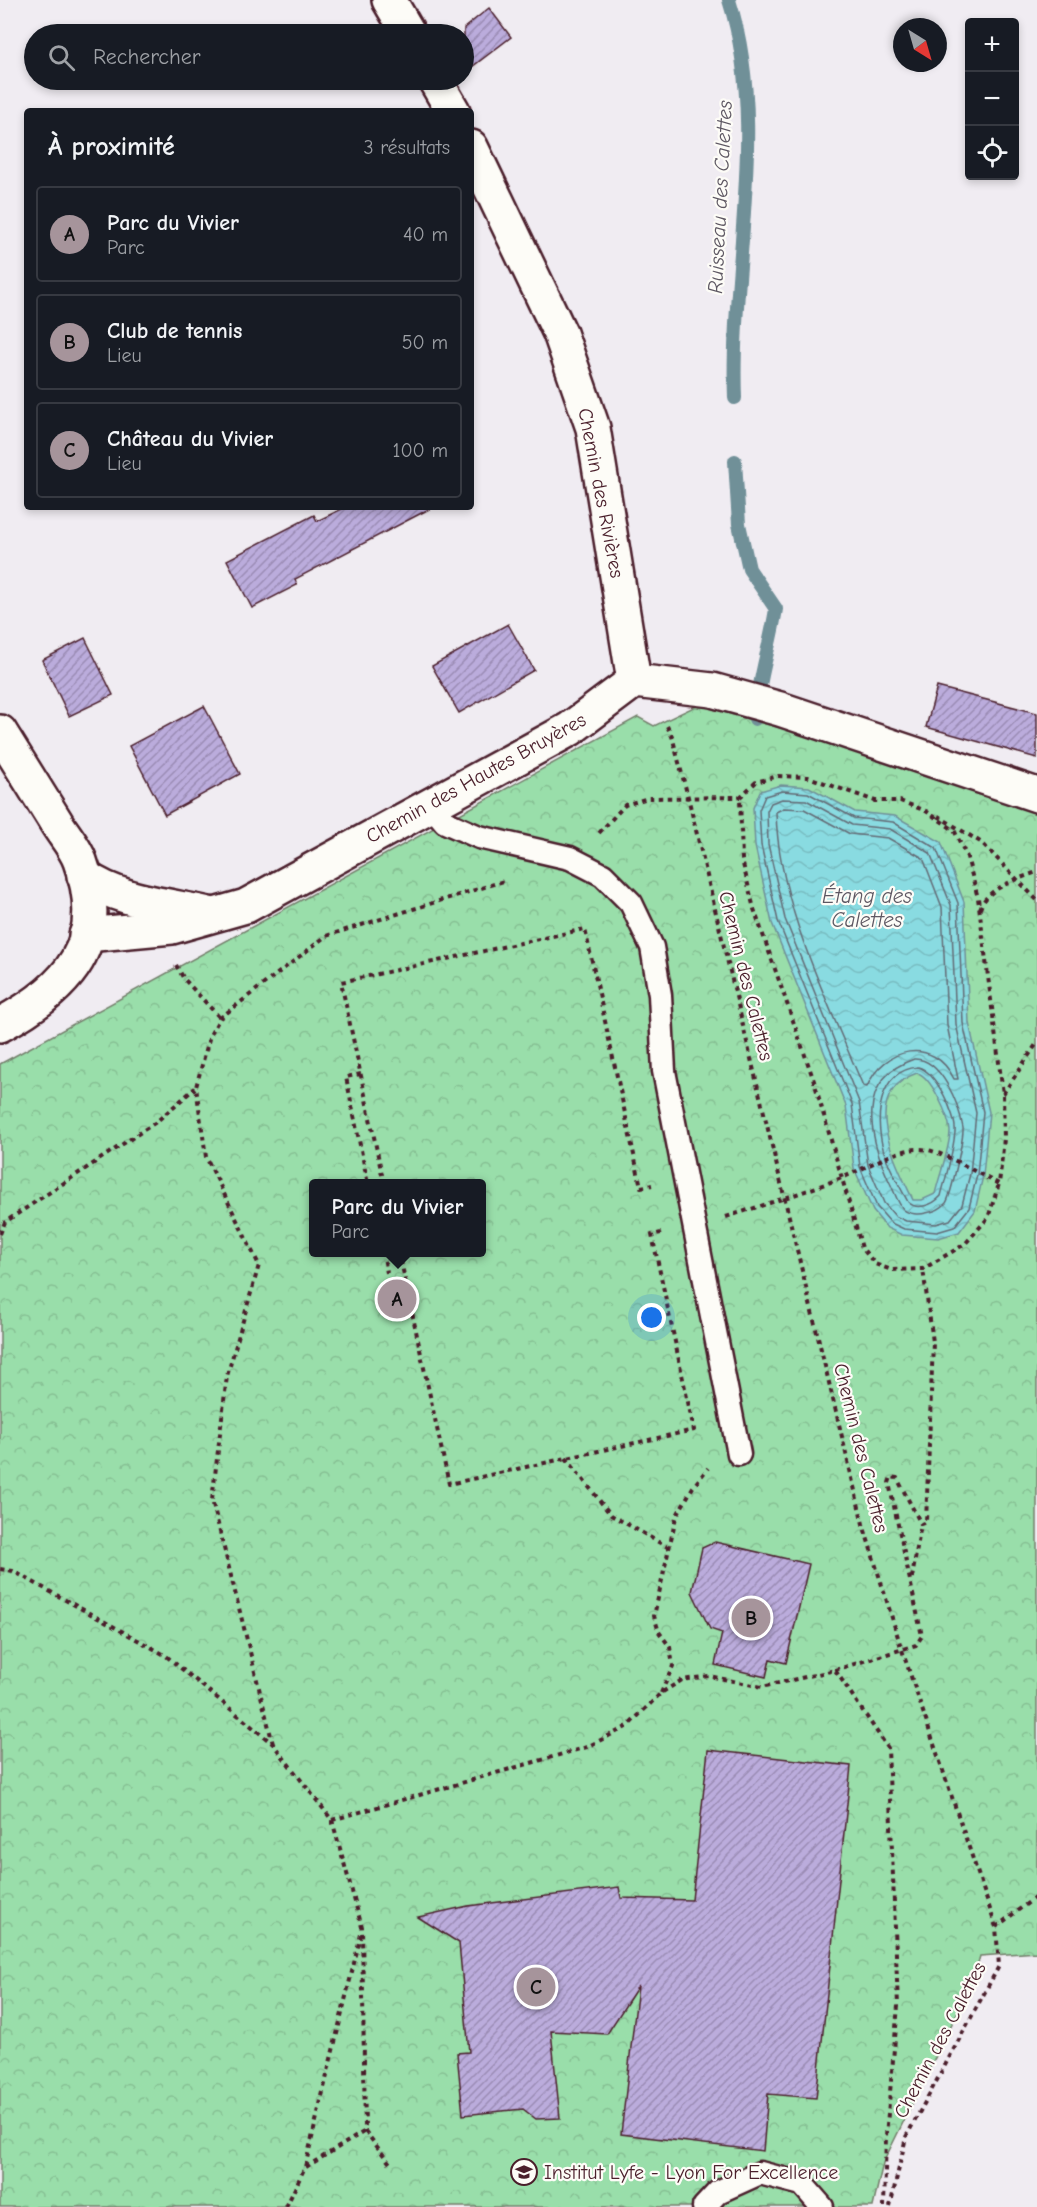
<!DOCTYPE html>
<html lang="fr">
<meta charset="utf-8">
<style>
body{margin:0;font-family:"Comic Neue",sans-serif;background:#242831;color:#f1f3f6}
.controls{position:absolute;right:18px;top:18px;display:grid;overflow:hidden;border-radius:6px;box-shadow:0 3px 9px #0003}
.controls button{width:54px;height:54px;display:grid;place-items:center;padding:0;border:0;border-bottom:2px solid #363941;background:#171b24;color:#f1f3f6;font:30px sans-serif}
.compass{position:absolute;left:893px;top:18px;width:54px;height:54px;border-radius:50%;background:#171b24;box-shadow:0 3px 9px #0003;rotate:143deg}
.you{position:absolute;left:652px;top:1318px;width:21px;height:21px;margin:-15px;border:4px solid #fff;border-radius:50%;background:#1a73e8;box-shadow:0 0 0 9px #1a73e833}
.badge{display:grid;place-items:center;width:39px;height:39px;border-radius:50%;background:#a6949b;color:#111;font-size:20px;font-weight:700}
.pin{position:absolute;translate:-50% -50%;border:3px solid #fff;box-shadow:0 2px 6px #0006}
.popup{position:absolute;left:309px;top:1179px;width:177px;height:78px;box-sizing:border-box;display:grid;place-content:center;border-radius:6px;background:#171b24;filter:drop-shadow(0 2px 4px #0005);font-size:20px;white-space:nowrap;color:#9ea1a6}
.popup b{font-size:22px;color:#f1f3f6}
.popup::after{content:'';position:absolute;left:50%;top:100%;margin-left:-12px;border:12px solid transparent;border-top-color:#171b24}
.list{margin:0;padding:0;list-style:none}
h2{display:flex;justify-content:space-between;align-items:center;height:78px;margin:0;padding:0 24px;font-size:26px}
h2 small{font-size:20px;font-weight:400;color:#9ea1a6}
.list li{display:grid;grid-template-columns:39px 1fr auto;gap:18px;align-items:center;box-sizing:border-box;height:96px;margin:0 12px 12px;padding:0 12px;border:2px solid #363941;border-radius:6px}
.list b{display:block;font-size:22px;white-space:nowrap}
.list p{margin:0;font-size:20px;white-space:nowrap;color:#9ea1a6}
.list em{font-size:20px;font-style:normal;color:#9ea1a6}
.icon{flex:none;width:33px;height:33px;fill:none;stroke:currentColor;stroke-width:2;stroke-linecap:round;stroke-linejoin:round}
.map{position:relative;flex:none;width:1037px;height:2207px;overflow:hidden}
.search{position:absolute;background:#171b24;box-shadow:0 3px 9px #0003;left:24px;top:24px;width:450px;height:66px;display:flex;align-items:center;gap:15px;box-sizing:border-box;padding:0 21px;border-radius:33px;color:#9ea1a6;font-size:22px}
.panel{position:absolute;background:#171b24;box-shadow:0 3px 9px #0003;left:24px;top:108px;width:450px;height:402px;border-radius:6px}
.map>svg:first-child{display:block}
</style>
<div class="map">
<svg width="1037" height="2207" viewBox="0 0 1037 2207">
<defs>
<pattern id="forest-crowns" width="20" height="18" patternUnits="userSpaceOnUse" patternTransform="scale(1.5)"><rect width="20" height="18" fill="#99deaa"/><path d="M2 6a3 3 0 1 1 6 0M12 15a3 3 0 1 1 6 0" fill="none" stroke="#85be92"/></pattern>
<pattern id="water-waves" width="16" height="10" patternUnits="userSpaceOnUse" patternTransform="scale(1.5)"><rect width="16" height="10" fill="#89dbe1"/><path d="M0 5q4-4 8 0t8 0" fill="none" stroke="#78bcc1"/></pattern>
<pattern id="building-hatch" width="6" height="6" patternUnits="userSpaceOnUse" patternTransform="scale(1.5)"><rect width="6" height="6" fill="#bbacdc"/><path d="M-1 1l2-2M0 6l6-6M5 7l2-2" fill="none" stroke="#9a8bb3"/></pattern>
</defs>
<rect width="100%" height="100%" fill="#f0ecf2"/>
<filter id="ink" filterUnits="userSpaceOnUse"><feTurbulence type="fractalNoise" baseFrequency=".0167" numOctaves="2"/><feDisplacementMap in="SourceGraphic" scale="12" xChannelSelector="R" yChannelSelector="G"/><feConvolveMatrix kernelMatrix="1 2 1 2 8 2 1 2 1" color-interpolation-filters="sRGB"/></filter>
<g filter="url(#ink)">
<!-- forest -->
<path fill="url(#forest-crowns)" stroke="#727e6a" stroke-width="1.5" fill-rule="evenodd" d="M 698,705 L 1037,800 L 1037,1952 L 980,1956 L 973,1981 L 883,2163 L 873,2207 L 0,2207 L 0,1064 L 638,717 L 654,726 ZM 313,1184 L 481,1184 L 481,1252 L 313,1252 Z"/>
<!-- water -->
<path fill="url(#water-waves)" stroke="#709098" stroke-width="1.5" fill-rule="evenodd" d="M 781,785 L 809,787 L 855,812 L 895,816 L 941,842 L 964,902 L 969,1023 L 989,1112 L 983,1176 L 975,1211 L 959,1232 L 938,1238 L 902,1235 L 887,1228 L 873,1211 L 854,1168 L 846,1106 L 772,923 L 755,846 L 753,808 L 760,791 ZM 917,1073 C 931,1076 949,1116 950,1131 C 950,1148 939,1176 935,1194 L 922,1200 L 913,1200 C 895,1161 858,1094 917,1073 Z"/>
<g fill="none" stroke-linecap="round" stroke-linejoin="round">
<!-- shore -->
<g stroke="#636a74" stroke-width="1.5">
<path d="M 782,791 L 808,793 L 854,818 L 893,822 L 936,848 L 958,903 L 963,1023 L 983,1112 L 977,1175 L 969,1208 L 954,1227 L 937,1232 L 904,1229 L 891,1223 L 877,1207 L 860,1167 L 852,1104 L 778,921 L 761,845 L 759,810 L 765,796 Z"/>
<path d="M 782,799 L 806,800 L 852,825 L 890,829 L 930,853 L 951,905 L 956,1024 L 976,1113 L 970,1174 L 962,1205 L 950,1220 L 936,1224 L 906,1221 L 895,1216 L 884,1203 L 868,1165 L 859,1102 L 785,919 L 768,844 L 767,811 L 771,803 Z"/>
<path d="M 784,808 L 804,809 L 850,834 L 888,838 L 923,858 L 942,907 L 947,1025 L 958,1079 L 954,1079 C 934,1036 883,1047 867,1087 L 863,1086 C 828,1002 778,904 776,812 Z"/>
<path d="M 914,1059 C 941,1058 959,1104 963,1128 C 964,1137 951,1196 946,1203 C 941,1209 933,1212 926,1213 C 919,1215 909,1214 904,1210 C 897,1203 894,1190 889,1181 C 869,1137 855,1079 914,1059 Z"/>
<path d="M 918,1067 C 935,1071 957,1115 955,1132 C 953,1154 946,1176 941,1196 C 933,1205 917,1211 908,1202 C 900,1187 891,1171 885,1155 C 874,1123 876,1071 918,1067 Z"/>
</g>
<!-- stream -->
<g stroke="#709098" stroke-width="14">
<path d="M 729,0 C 769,126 730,267 735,398"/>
<path d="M 735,461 L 739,524 L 749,569 L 776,609 C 770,647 758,681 755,719"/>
</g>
</g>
<!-- building -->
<g fill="url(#building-hatch)" stroke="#4a1f2b" stroke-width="1.5">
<path d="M 489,8 L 511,37 L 464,73 L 464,28 Z"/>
<path d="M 346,507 L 433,507 L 295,579 L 297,585 L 252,608 L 227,560 L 314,515 L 317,521 Z"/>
<path d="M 508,624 L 534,670 L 459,713 L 432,666 Z"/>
<path d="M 85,638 L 113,695 L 69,716 L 42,660 Z"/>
<path d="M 937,687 L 1037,713 L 1037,758 L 926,727 Z"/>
<path d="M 204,706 L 240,774 L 165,815 L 129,746 Z"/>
<path d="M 715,1542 L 809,1564 L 786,1663 L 770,1659 L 766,1677 L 715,1665 L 722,1633 L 710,1629 L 692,1592 L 702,1548 Z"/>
<path d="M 708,1750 L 851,1766 L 816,2098 L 768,2094 L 763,2151 L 621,2134 L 638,1986 L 607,2034 L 551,2031 L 560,2118 L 536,2119 L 523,2109 L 463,2115 L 457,2053 L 469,2052 L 459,1943 L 418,1917 L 468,1906 L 619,1887 L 621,1898 L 692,1900 Z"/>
</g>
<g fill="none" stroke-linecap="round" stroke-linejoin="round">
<defs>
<g id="service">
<path d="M 431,805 L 445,822 L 479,837 L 570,858 L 603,875 L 631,903 L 652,947 L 660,995 L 664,1071 L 739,1454"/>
<path d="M 704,2207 L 718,2192 L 760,2173 L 802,2184 L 822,2207"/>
</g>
<g id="minor">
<path d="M 389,0 L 409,34"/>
<path d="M 435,80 L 453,111"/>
<path d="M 471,147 L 560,333 L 593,428 L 634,681"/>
<path d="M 0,732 C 19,762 37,792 56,822 C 63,834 75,847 80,861 C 110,943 69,988 0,1025"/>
<path d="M 84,876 C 117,901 169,905 209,914"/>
<path d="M 86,935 L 172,927 L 246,906 L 570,729 L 634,681 L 712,690 L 780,709 L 1037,795"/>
</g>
</defs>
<!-- service casing -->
<use href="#service" stroke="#4a1f2b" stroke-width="27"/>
<!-- minor casing -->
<use href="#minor" stroke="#4a1f2b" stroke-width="38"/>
<!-- path -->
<g stroke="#4a1f2b" stroke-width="4" stroke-dasharray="4.5 4.5" stroke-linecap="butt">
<path d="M 667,726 L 672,736 L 688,797 L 863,1524 L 901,1647 L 996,1927 L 999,1966 L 906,2137 L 890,2207"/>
<path d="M 938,816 L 982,843 L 1037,900"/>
<path d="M 599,833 L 625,805 L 648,798 L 740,797"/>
<path d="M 980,909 C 986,888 1018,879 1037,872"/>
<path d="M 176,965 L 184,979 L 220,1018"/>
<path d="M 361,1074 L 346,1077 L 368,1184"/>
<path d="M 1003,1094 L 1037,1043"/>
<path d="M 384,1184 L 341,982 L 585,929 L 641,1187 L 652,1185"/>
<path d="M 726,1217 C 764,1205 801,1193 839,1179 C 861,1171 896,1148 920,1149 C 941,1149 979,1175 999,1184 L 1004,1139 L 1003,1094 L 978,898 L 967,857 L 954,830 L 926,811 L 900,801 L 875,801 L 808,777 L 778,776 L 756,782 L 740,797 L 742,860 L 754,909 L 814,1081 L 862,1248 L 875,1264 L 892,1270 L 923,1269 L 965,1244 L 988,1218 L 999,1184"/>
<path d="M 0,1234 L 5,1222 L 156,1122 L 195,1088"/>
<path d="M 383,1252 L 387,1273"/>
<path d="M 399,1252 L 449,1484 L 694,1430 L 652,1235 L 661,1233"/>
<path d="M 566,1458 L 611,1515 L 669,1548"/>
<path d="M 0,1569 L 13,1571 L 165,1655 L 273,1744 L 332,1820 L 362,1927 L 365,2131 L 392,2166"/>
<path d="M 912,1578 L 921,1524"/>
<path d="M 835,1670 L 916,1645 L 922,1636 L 889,1483 L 891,1477 L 897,1478 L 921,1524 L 926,1522 L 933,1342 L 923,1269"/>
<path d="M 661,1693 L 673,1666 L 670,1647 L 659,1632 L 654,1616 L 676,1517 L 693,1487 L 708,1468"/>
<path d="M 273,1744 L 212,1500 L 227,1376 L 259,1265 L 206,1157 L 196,1087 L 210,1035 L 220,1018 L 326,936 L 507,880"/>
<path d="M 332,1820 L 587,1747 L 628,1726 L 661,1693 L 682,1680 L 709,1676 L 762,1687 L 835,1670 L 888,1748 L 898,2006 L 886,2135 L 884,2207"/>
<path d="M 996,1927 L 1037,1896"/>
<path d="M 306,2167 L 365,2131"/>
<path d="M 286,2207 L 305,2167 L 361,1934"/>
</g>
<!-- service -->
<use href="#service" stroke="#fdfcf7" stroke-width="22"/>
<!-- minor -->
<use href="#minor" stroke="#fdfcf7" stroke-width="33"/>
</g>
</g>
<!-- icons -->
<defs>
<symbol id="university-ring" viewBox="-11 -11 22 22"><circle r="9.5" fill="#fdfcf7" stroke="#4a1f2b" stroke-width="1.5"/><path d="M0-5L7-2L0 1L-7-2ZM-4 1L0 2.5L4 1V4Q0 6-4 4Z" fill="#4a1f2b"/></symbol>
</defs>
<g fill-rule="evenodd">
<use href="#university-ring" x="509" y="2157" width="30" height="30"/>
</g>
<g text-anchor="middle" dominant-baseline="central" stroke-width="4.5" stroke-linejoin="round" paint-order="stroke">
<!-- street labels -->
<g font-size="20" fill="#4a1f2b" stroke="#fdfcf7">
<text transform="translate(601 493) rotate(79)">Chemin des Rivières</text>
<text transform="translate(476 778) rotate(-29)">Chemin des Hautes Bruyères</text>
<text transform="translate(746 976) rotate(76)">Chemin des Calettes</text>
<text transform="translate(861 1448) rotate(76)">Chemin des Calettes</text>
<text transform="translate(940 2040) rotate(-62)">Chemin des Calettes</text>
</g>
<!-- poi labels -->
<g font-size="20" fill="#4a1f2b" stroke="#fdfcf7" text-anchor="start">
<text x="544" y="2172">Institut Lyfe - Lyon For Excellence</text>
</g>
<!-- water labels -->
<g font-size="21" font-style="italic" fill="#5d5762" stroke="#fdfcf7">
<text transform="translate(720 197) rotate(-87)">Ruisseau des Calettes</text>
<text x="867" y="896">Étang des<tspan x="867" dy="24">Calettes</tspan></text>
</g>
</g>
</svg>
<div class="controls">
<button>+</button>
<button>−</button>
<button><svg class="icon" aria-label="locate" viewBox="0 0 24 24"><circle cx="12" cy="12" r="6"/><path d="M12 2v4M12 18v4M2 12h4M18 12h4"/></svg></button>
</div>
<svg class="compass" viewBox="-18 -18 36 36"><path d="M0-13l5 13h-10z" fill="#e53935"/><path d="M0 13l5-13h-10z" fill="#9ea1a6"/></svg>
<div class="you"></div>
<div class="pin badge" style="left:397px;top:1299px">A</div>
<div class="popup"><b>Parc du Vivier</b>Parc</div>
<div class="pin badge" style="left:751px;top:1618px">B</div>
<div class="pin badge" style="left:536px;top:1987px">C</div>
<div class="search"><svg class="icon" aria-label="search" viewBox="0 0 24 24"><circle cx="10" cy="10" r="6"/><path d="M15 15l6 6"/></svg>Rechercher</div>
<section class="panel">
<h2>À proximité<small>3 résultats</small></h2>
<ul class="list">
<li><span class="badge">A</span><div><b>Parc du Vivier</b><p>Parc</p></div><em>40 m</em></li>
<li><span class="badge">B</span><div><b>Club de tennis</b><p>Lieu</p></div><em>50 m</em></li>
<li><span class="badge">C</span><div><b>Château du Vivier</b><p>Lieu</p></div><em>100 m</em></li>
</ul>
</section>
</div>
